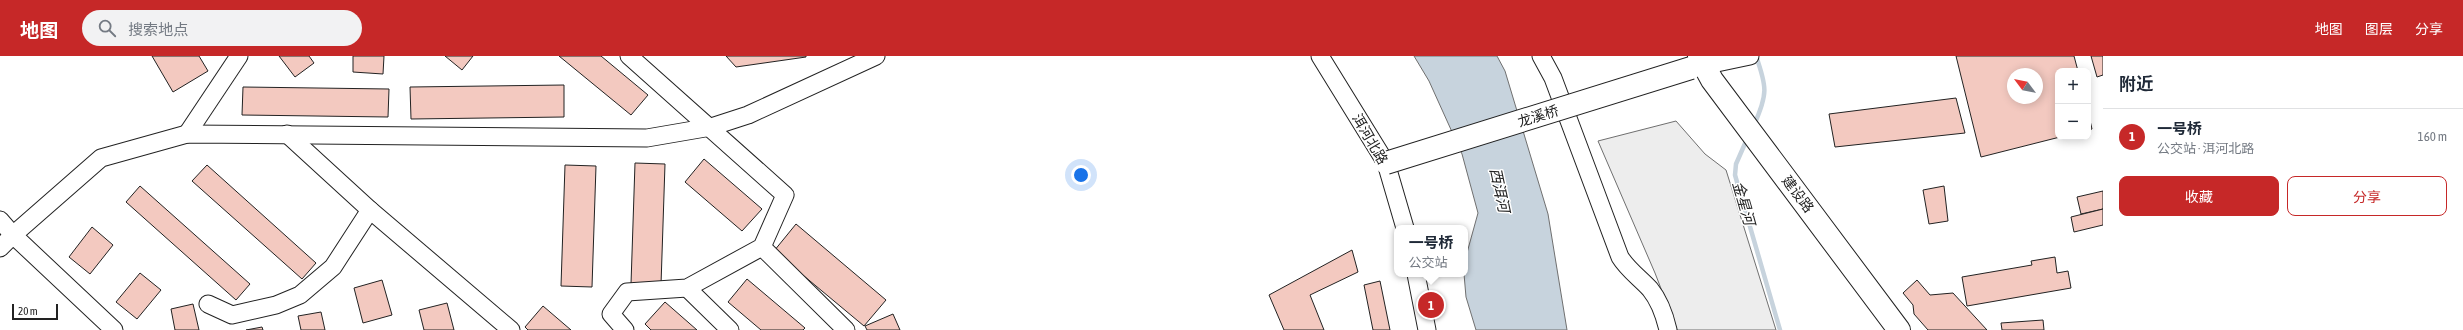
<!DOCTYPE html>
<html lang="zh">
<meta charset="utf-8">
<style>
body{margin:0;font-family:"Asap Condensed","Noto Sans SC",sans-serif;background:#f2f2f3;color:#1f2937}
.controls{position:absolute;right:12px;top:12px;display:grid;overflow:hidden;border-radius:8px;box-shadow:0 2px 10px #0003}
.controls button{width:36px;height:36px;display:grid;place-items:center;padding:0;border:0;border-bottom:1px solid #e0e1e3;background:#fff;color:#1f2937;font:20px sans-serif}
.compass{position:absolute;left:2007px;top:12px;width:36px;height:36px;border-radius:50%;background:#fff;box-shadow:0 2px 10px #0003;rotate:302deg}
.scale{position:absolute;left:12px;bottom:10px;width:46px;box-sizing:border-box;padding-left:4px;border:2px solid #222;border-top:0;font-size:11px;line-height:14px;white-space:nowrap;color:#222;-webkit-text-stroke:3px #fff;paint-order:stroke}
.you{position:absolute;left:1081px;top:119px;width:14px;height:14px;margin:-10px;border:3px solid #fff;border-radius:50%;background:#1a73e8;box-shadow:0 0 0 6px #1a73e833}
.badge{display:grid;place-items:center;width:26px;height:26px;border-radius:50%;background:#c62828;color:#fff;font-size:13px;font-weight:700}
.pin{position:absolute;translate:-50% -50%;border:2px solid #fff;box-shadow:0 1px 4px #0006}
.popup{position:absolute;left:1394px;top:169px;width:74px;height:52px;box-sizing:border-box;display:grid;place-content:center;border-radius:8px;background:#fff;filter:drop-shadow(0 1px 3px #0005);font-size:13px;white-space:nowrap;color:#747a83}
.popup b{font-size:15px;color:#1f2937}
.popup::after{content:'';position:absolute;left:50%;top:100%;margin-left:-8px;border:8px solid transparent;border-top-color:#fff}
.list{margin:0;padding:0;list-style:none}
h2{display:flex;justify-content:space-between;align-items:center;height:52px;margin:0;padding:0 16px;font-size:17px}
h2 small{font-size:13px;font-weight:400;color:#747a83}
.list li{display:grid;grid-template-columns:26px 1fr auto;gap:12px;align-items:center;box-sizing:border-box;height:56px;padding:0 16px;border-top:1px solid #e0e1e3}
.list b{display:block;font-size:15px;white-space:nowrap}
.list p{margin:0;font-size:13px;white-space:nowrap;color:#747a83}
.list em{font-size:13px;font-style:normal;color:#747a83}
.actions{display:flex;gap:8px;padding:12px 16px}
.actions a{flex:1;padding:9px 0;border:1px solid #c62828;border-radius:8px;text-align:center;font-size:14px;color:#c62828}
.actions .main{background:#c62828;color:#fff}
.icon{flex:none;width:22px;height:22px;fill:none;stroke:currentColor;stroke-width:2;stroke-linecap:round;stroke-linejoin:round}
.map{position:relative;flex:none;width:2103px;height:274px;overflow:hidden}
header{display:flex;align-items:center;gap:24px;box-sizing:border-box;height:56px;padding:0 20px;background:#c62828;color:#fff}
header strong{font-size:19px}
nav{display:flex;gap:22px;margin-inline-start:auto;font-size:14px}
.search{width:280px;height:36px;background:#f2f2f3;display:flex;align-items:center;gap:10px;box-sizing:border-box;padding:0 14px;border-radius:22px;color:#747a83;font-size:15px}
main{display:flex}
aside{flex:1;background:#fff}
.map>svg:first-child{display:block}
</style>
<header>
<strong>地图</strong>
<div class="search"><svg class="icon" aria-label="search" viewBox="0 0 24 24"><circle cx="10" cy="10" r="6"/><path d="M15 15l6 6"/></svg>搜索地点</div>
<nav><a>地图</a><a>图层</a><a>分享</a></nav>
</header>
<main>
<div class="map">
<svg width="2103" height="274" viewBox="0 0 2103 274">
<rect width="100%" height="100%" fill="#fff"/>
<!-- parking -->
<path fill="#ededed" stroke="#6f6f6f" d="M 1676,65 L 1705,98 L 1726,114 L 1776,274 L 1677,274 L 1655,217 L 1598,85 Z"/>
<!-- water -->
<path fill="#c7d3dd" stroke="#6f6f6f" d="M 1414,0 L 1497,0 L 1505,15 L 1548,158 L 1567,274 L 1476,274 L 1466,241 L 1464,218 L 1465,204 L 1478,157 L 1462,98 L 1429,25 Z"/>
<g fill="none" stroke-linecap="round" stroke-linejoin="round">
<!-- stream -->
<g stroke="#c7d3dd" stroke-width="4.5">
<path d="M 1754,69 C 1768,38 1767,31 1756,0"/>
<path d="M 1747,83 L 1736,108 L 1735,119 L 1780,274"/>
</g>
</g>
<!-- building -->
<g fill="#f3c9c0" stroke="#222" fill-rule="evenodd">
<path d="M 152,0 L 199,0 L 208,15 L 173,36 Z"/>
<path d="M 279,0 L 309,0 L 314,7 L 295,21 Z"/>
<path d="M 353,0 L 384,0 L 383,18 L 353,16 Z"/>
<path d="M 445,0 L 473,0 L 462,14 Z"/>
<path d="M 559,0 L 601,0 L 648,39 L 631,59 Z"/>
<path d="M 726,0 L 806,0 L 806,1 L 736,11 Z"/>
<path d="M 1956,0 L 2074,0 L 2078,15 L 2058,15 L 2058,81 L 2060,81 L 1981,101 ZM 2013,18 L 2037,18 L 2037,42 L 2013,42 Z"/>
<path d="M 2091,0 L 2103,0 L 2103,19 L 2097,21 Z"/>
<path d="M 564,29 L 564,61 L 411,63 L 410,31 Z"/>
<path d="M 243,31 L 389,33 L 388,61 L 242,59 Z"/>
<path d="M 1956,42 L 1965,77 L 1835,91 L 1829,58 Z"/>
<path d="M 2088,56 L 2092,73 L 2088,74 Z"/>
<path d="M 704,103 L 762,153 L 742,175 L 685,126 Z"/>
<path d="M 635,107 L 665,108 L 661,229 L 631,228 Z"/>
<path d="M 207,109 L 316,207 L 302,223 L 192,125 Z"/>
<path d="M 565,109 L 596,110 L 592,231 L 561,230 Z"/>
<path d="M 140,130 L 250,228 L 236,244 L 126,146 Z"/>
<path d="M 1944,130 L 1948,165 L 1929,168 L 1923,134 Z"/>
<path d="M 2103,135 L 2103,153 L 2081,158 L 2077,141 Z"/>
<path d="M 2103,153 L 2103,169 L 2074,176 L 2071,161 Z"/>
<path d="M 796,168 L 886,244 L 864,270 L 774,195 Z"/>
<path d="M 92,171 L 113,189 L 90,218 L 69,201 Z"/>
<path d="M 1352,194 L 1358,216 L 1310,239 L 1324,274 L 1284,274 L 1269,239 Z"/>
<path d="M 2055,201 L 2057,217 L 2068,215 L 2071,232 L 1967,250 L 1962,221 L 2032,209 L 2031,205 Z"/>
<path d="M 140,217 L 161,234 L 137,263 L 116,246 Z"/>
<path d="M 747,223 L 805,272 L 803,274 L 761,274 L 728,246 Z"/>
<path d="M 382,224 L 392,259 L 363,267 L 354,232 Z"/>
<path d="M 1917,224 L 1930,239 L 1953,237 L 1987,274 L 1928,274 L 1914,258 L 1913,249 L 1903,237 Z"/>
<path d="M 1380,225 L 1390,274 L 1373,274 L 1364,229 Z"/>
<path d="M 665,246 L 697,274 L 651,274 L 645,268 Z"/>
<path d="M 447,247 L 454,274 L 424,274 L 419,254 Z"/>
<path d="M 193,248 L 199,274 L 175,274 L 171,253 Z"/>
<path d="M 543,250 L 571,274 L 528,274 L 525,271 Z"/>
<path d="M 321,256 L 325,274 L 301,274 L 298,260 Z"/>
<path d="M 893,258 L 900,274 L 867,274 L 865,270 Z"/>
<path d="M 2043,264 L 2044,274 L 2002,274 L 2001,267 Z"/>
<path d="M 262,271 L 263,274 L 246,274 Z"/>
</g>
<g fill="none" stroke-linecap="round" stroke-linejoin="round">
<defs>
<g id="minor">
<path d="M 1320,0 L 1386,107 L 1405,172"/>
<path d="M 1541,0 L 1553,22 L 1620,201 C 1628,214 1640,222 1650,233 C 1659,244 1665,261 1668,274"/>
<path d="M 1693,12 L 1750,0"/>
<path d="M 187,78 L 239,0"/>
<path d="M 287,78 L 370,154 L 511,274"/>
<path d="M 0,164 L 13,179 L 101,102 L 187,78 L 647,82 L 711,71 L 748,59 L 876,0"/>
<path d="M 762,191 L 846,274"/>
<path d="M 0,192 L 13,179 L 114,274"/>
<path d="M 1416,218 L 1427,274"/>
<path d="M 687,232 L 730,274"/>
<path d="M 208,248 L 232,259 L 276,249 L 300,239 L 333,211 L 370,154"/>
<path d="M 625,274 L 611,258 L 627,236 L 687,232 L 762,191 L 785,139 L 629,0"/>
</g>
<path id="major" d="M 1699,0 L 1712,24 L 1899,274"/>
</defs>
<!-- minor casing -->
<use href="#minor" stroke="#222" stroke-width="19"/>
<!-- major casing -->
<use href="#major" stroke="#222" stroke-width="24"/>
<!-- minor -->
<use href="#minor" stroke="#fff" stroke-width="17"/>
<!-- major -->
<use href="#major" stroke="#fff" stroke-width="22"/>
<defs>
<path id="major-bridge" d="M 1386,107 L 1691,12"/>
</defs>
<!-- major-bridge casing -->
<use href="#major-bridge" stroke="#222" stroke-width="24" stroke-linecap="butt"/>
<!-- major-bridge -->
<use href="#major-bridge" stroke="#fff" stroke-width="22"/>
</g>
<g text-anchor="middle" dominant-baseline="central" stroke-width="3" stroke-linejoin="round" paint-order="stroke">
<!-- street labels -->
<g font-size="14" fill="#222" stroke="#fff">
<text transform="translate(1538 60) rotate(-17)">龙溪桥</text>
<text transform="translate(1370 83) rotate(60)">洱河北路</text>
<text transform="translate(1798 138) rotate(53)">建设路</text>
</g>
<!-- water labels -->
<g font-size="15" font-style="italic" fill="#222" stroke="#fff">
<text transform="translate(1500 134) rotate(78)">西洱河</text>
<text transform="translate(1744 147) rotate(74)">金星河</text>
</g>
</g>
</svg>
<div class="controls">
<button>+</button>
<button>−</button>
</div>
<svg class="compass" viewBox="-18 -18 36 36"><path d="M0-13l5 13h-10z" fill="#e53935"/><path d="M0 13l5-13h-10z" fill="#747a83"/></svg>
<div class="scale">20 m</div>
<div class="you"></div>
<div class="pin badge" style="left:1431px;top:249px">1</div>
<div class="popup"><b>一号桥</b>公交站</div>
</div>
<aside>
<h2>附近<small></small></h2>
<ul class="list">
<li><span class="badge">1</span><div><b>一号桥</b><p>公交站 · 洱河北路</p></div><em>160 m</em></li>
</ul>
<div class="actions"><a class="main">收藏</a><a>分享</a></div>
</aside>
</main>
